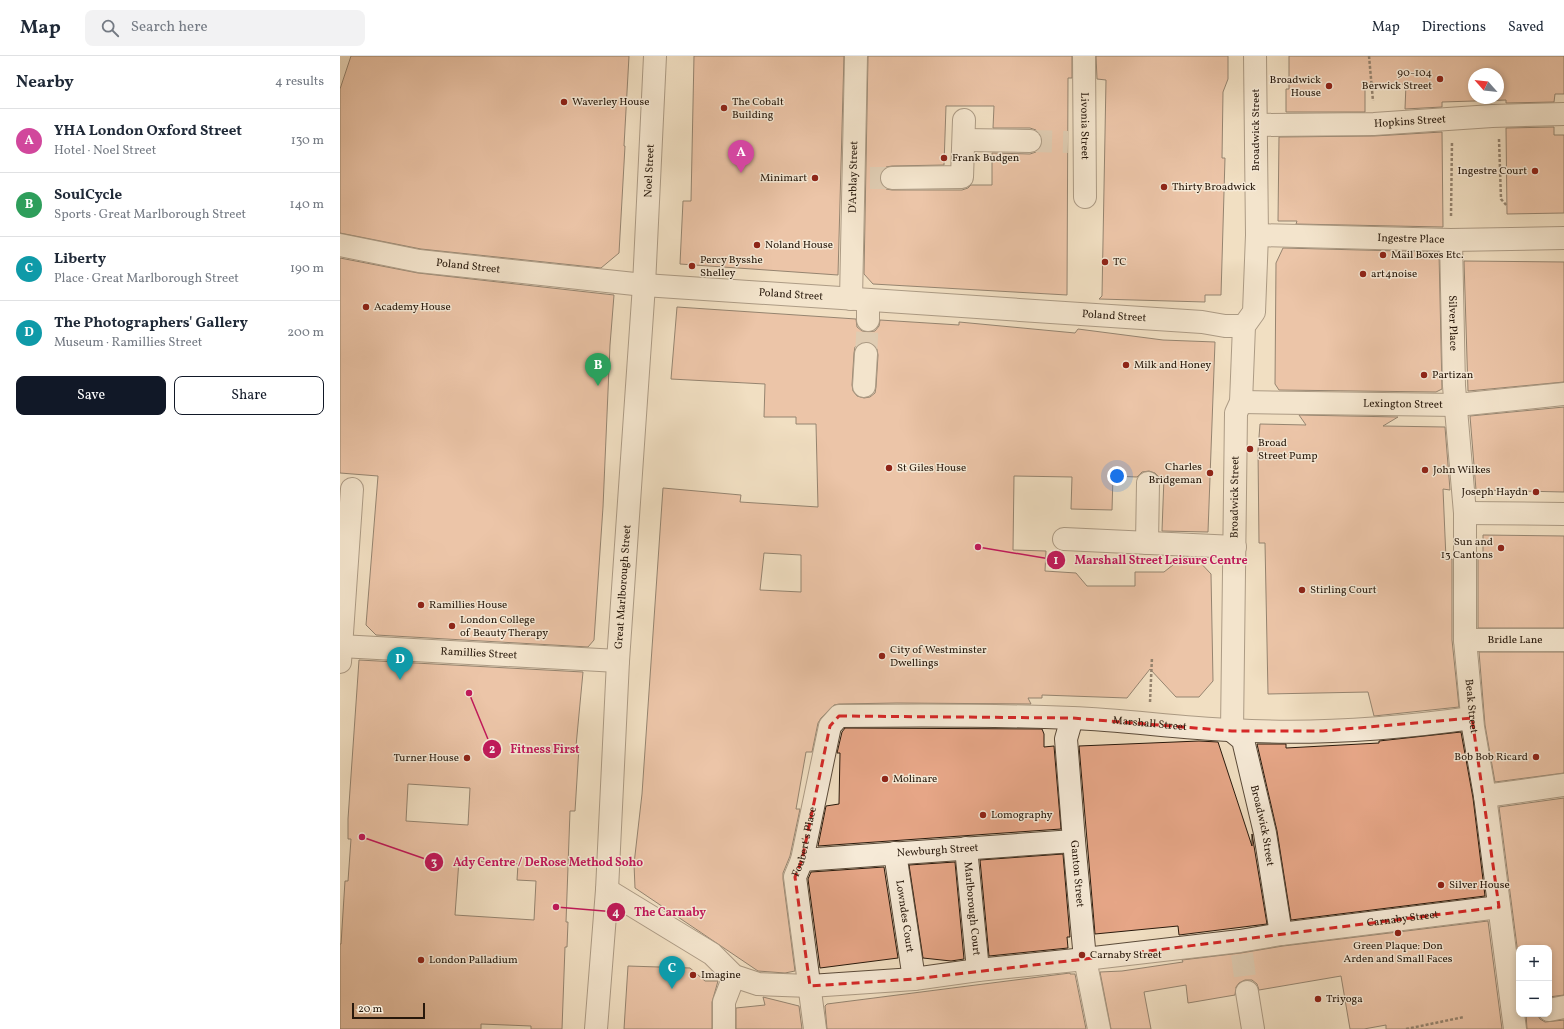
<!DOCTYPE html>
<meta charset="utf-8">
<style>
body{margin:0;font-family:Vollkorn,serif;background:#f2f2f3;color:#1f2937}
.controls{position:absolute;right:12px;bottom:12px;display:grid;overflow:hidden;border-radius:8px;box-shadow:0 2px 6px #0003}
.controls button{width:36px;height:36px;display:grid;place-items:center;padding:0;border:0;border-bottom:1px solid #e0e1e3;background:#fff;color:#1f2937;font:20px sans-serif}
.compass{position:absolute;left:1128px;top:12px;width:36px;height:36px;border-radius:50%;background:#fff;box-shadow:0 2px 6px #0003;rotate:297deg}
.scale{position:absolute;left:12px;bottom:10px;width:73px;box-sizing:border-box;padding-left:4px;border:2px solid #27180b;border-top:0;font-size:11px;line-height:14px;white-space:nowrap;color:#27180b;-webkit-text-stroke:3px #f6ead7;paint-order:stroke}
.you{position:absolute;left:777px;top:420px;width:14px;height:14px;margin:-10px;border:3px solid #fff;border-radius:50%;background:#1a73e8;box-shadow:0 0 0 6px #1a73e833}
.badge{display:grid;place-items:center;width:26px;height:26px;border-radius:50%;background:#111827;color:#fff;font-size:13px;font-weight:700}
.pin{position:absolute;translate:-50% -33px;filter:drop-shadow(0 1px 2px #0008)}
.pin::after{content:'';position:absolute;top:21px;width:14px;height:12px;background:inherit;clip-path:polygon(0 0,100% 0,50% 100%)}
.list{margin:0;padding:0;list-style:none}
h2{display:flex;justify-content:space-between;align-items:center;height:52px;margin:0;padding:0 16px;font-size:17px}
h2 small{font-size:13px;font-weight:400;color:#747a83}
.list li{display:grid;grid-template-columns:26px 1fr auto;gap:12px;align-items:center;box-sizing:border-box;height:64px;padding:0 16px;border-top:1px solid #e0e1e3}
.list b{display:block;font-size:15px;white-space:nowrap}
.list p{margin:0;font-size:13px;white-space:nowrap;color:#747a83}
.list em{font-size:13px;font-style:normal;color:#747a83}
.actions{display:flex;gap:8px;padding:12px 16px}
.actions a{flex:1;padding:9px 0;border:1px solid #111827;border-radius:8px;text-align:center;font-size:14px;color:#111827}
.actions .main{background:#111827;color:#fff}
.icon{flex:none;width:22px;height:22px;fill:none;stroke:currentColor;stroke-width:2;stroke-linecap:round;stroke-linejoin:round}
.map{position:relative;flex:none;width:1224px;height:973px;overflow:hidden}
header{display:flex;align-items:center;gap:24px;box-sizing:border-box;height:56px;padding:0 20px;background:#fff;border-bottom:1px solid #e0e1e3}
header strong{font-size:19px}
nav{display:flex;gap:22px;margin-inline-start:auto;font-size:14px}
.search{width:280px;height:36px;background:#f2f2f3;display:flex;align-items:center;gap:10px;box-sizing:border-box;padding:0 14px;border-radius:8px;color:#747a83;font-size:15px}
main{display:flex}
aside{flex:1;background:#fff}
.map>svg:first-child{display:block}
</style>
<header>
<strong>Map</strong>
<div class="search"><svg class="icon" aria-label="search" viewBox="0 0 24 24"><circle cx="10" cy="10" r="6"/><path d="M15 15l6 6"/></svg>Search here</div>
<nav><a>Map</a><a>Directions</a><a>Saved</a></nav>
</header>
<main>
<aside>
<h2>Nearby<small>4 results</small></h2>
<ul class="list">
<li><span class="badge" style="background:#d1479c">A</span><div><b>YHA London Oxford Street</b><p>Hotel · Noel Street</p></div><em>130 m</em></li>
<li><span class="badge" style="background:#2e9e5b">B</span><div><b>SoulCycle</b><p>Sports · Great Marlborough Street</p></div><em>140 m</em></li>
<li><span class="badge" style="background:#0f9aa8">C</span><div><b>Liberty</b><p>Place · Great Marlborough Street</p></div><em>190 m</em></li>
<li><span class="badge" style="background:#0f9aa8">D</span><div><b>The Photographers' Gallery</b><p>Museum · Ramillies Street</p></div><em>200 m</em></li>
</ul>
<div class="actions"><a class="main">Save</a><a>Share</a></div>
</aside>
<div class="map">
<svg width="1224" height="973" viewBox="0 0 1224 973">
<rect width="100%" height="100%" fill="#f1dfc2"/>
<filter id="stains"><feTurbulence type="fractalNoise" baseFrequency=".005" numOctaves="4"/><feColorMatrix values="0 0 0 0 .2 0 0 0 0 .09 0 0 0 0 .02 0 0 0 .5 -.17"/></filter>
<radialGradient id="worn" r=".72"><stop offset=".6" stop-color="#630" stop-opacity="0"/><stop offset="1" stop-color="#630" stop-opacity=".3"/></radialGradient>
<!-- building -->
<g fill="#e6a687" stroke="#27180b" fill-rule="evenodd">
<path d="M 11,0 L 289,0 L 284,90 L 285,90 L 279,197 L 261,212 L 81,193 L 0,177 L 0,33 Z"/>
<path d="M 354,0 L 504,0 L 498,219 L 340,208 L 343,145 L 351,145 Z"/>
<path d="M 528,0 L 732,0 L 732,22 L 728,22 L 727,239 L 533,228 L 524,218 ZM 606,50 L 654,50 L 653,72 L 690,72 L 696,74 L 701,79 L 702,86 L 701,91 L 696,96 L 690,98 L 652,97 L 652,129 L 631,129 L 628,132 L 622,134 L 552,134 L 546,133 L 541,128 L 540,122 L 541,116 L 546,111 L 552,110 L 604,109 Z"/>
<path d="M 756,0 L 888,0 L 888,23 L 883,36 L 882,102 L 885,102 L 881,239 L 865,239 L 865,246 L 759,243 L 762,240 L 766,24 L 757,23 Z"/>
<path d="M 949,0 L 1224,0 L 1224,38 L 1215,38 L 1214,46 L 1166,47 L 1166,44 L 1102,46 L 1102,51 L 1065,53 L 1066,28 L 1025,30 L 1025,56 L 946,56 L 946,33 L 949,33 ZM 1134,18 L 1158,18 L 1158,42 L 1134,42 Z"/>
<path d="M 1214,71 L 1214,79 L 1224,79 L 1224,157 L 1167,158 L 1166,72 Z"/>
<path d="M 1102,76 L 1103,171 L 956,168 L 957,165 L 938,165 L 939,81 L 1034,80 Z"/>
<path d="M 943,192 L 1099,196 L 1102,333 L 1096,336 L 939,334 L 935,328 L 936,207 Z"/>
<path d="M 0,202 L 78,217 L 274,239 L 270,289 L 263,451 L 254,584 L 248,591 L 36,579 L 26,569 L 38,420 L 0,417 Z"/>
<path d="M 1124,205 L 1224,206 L 1224,326 L 1128,335 Z"/>
<path d="M 337,251 L 516,263 L 517,271 L 522,275 L 528,276 L 535,275 L 539,270 L 540,264 L 619,269 L 619,266 L 735,277 L 738,273 L 823,284 L 875,286 L 868,476 L 822,475 L 824,421 L 819,421 L 815,417 L 809,415 L 802,416 L 797,421 L 773,420 L 772,454 L 731,453 L 732,421 L 674,420 L 673,494 L 706,495 L 705,515 L 736,517 L 747,530 L 795,530 L 795,516 L 824,516 L 843,501 L 856,502 L 871,518 L 873,625 L 859,641 L 836,641 L 810,613 L 787,642 L 702,639 L 702,642 L 688,642 L 691,648 L 557,647 L 499,648 L 494,649 L 481,662 L 478,667 L 472,696 L 466,696 L 456,753 L 460,753 L 450,800 L 443,817 L 443,823 L 455,915 L 445,917 L 418,915 L 295,832 L 294,808 L 302,738 L 323,432 L 401,439 L 400,446 L 478,451 L 476,368 L 456,368 L 456,361 L 424,361 L 425,328 L 331,323 ZM 526,286 L 533,288 L 537,293 L 538,299 L 536,331 L 535,337 L 530,341 L 524,342 L 517,340 L 513,335 L 512,329 L 514,297 L 515,291 L 520,287 ZM 424,497 L 461,499 L 461,536 L 420,534 Z"/>
<path d="M 1224,351 L 1224,436 L 1136,434 L 1130,360 Z"/>
<path d="M 959,359 L 1058,361 L 1043,370 L 1105,371 L 1110,434 L 1103,433 L 1106,503 L 1112,503 L 1112,584 L 1119,651 L 1034,660 L 1028,636 L 928,638 L 925,487 L 919,487 L 918,394 L 920,368 L 966,369 Z"/>
<path d="M 1143,479 L 1224,480 L 1224,572 L 1138,572 L 1138,502 L 1143,502 Z"/>
<path d="M 1139,596 L 1224,596 L 1224,717 L 1155,726 L 1145,669 Z"/>
<path d="M 19,604 L 243,616 L 236,690 L 239,691 L 235,755 L 230,755 L 226,866 L 228,866 L 227,891 L 225,891 L 222,973 L 191,973 L 191,970 L 141,968 L 141,973 L 0,973 L 0,888 L 1,888 L 5,825 L 8,825 L 11,783 L 8,783 L 8,763 ZM 68,728 L 130,732 L 128,769 L 66,765 ZM 119,804 L 178,808 L 177,824 L 196,825 L 194,864 L 115,859 Z"/>
<path d="M 505,672 L 702,673 L 704,678 L 704,691 L 714,690 L 721,773 L 478,790 L 486,750 L 499,748 L 500,697 L 497,697 L 502,676 Z"/>
<path d="M 1121,676 L 1133,742 L 1145,840 L 951,864 L 937,775 L 917,688 L 946,688 L 946,692 L 1039,687 L 1039,685 Z"/>
<path d="M 859,685 L 878,686 L 912,790 L 912,778 L 927,868 L 839,879 L 838,870 L 755,878 L 739,690 Z"/>
<path d="M 1224,742 L 1224,939 L 1209,941 L 1209,892 L 1179,892 L 1179,906 L 1159,751 Z"/>
<path d="M 723,798 L 730,881 L 727,881 L 728,892 L 649,900 L 640,804 Z"/>
<path d="M 615,806 L 624,903 L 611,905 L 583,902 L 569,809 Z"/>
<path d="M 544,811 L 558,902 L 480,912 L 468,823 L 471,816 Z"/>
<path d="M 1148,865 L 1162,973 L 1046,973 L 1046,969 L 1024,973 L 1010,973 L 1001,920 L 919,934 L 917,928 L 912,924 L 905,924 L 899,927 L 896,931 L 895,939 L 848,947 L 846,929 L 804,936 L 811,973 L 771,973 L 760,916 L 782,915 L 843,906 L 842,904 L 901,897 L 943,890 Z"/>
<path d="M 288,910 L 350,912 L 365,925 L 378,925 L 372,946 L 372,973 L 284,973 Z"/>
<path d="M 730,917 L 730,918 L 735,918 L 746,973 L 487,973 L 485,950 L 487,948 Z"/>
<path d="M 423,941 L 459,950 L 462,973 L 396,973 L 396,952 L 425,949 Z"/>
<path d="M 1186,958 L 1197,958 L 1200,963 L 1205,966 L 1224,964 L 1224,973 L 1187,973 Z"/>
</g>
<g fill="none" stroke-linecap="round" stroke-linejoin="round">
<!-- minor-tunnel -->
<g stroke="#c9b79d" stroke-width="22" stroke-dasharray="22 11" stroke-linecap="butt">
<path d="M 690,85 L 728,86"/>
<path d="M 530,122 L 552,122"/>
<path d="M 526,298 L 528,264"/>
<path d="M 902,898 L 907,936"/>
</g>
<defs>
<g id="minor">
<path id="s1" d="M 744,0 L 745,141"/>
<path id="s2" d="M 916,69 L 1034,68 L 1152,60 L 1224,58"/>
<path d="M 624,84 L 690,85"/>
<path d="M 552,122 L 622,121 L 624,64"/>
<path id="s3" d="M 917,179 L 1111,184 L 1224,182"/>
<path id="s4" d="M 1111,184 L 1114,330 L 1125,457 L 1125,584 L 1133,671 L 1145,740 L 1175,973"/>
<path id="s5" d="M 0,189 L 79,205 L 304,229 L 862,266 L 885,270 L 904,270"/>
<path id="s6" d="M 511,243 L 516,0"/>
<path d="M 528,264 L 528,244"/>
<path d="M 524,330 L 526,298"/>
<path id="s7" d="M 901,346 L 1117,349 L 1224,338"/>
<path d="M 1125,457 L 1224,458"/>
<path d="M 724,483 L 895,491"/>
<path d="M 807,487 L 808,427"/>
<path id="s8" d="M 1125,584 L 1224,584"/>
<path id="s9" d="M 0,590 L 278,605"/>
<path d="M 0,606 L 12,433"/>
<path id="s10" d="M 732,662 L 726,683 L 734,785 L 745,903 L 759,973"/>
<path id="s11" d="M 892,675 L 896,357 L 901,346 L 904,270 L 914,256 L 917,179 L 915,0"/>
<path id="s12" d="M 892,675 L 903,684 L 925,777 L 941,878"/>
<path d="M 1145,740 L 1224,729"/>
<path id="s13" d="M 626,792 L 638,914"/>
<path id="s14" d="M 555,797 L 574,923"/>
<path id="s15" d="M 462,804 L 734,785"/>
<path id="s16" d="M 267,834 L 372,898 L 394,920 L 418,928 L 470,930 L 574,923 L 638,914 L 745,903 L 900,885 L 941,878 L 1159,851"/>
<path d="M 907,936 L 913,973"/>
<path d="M 1209,954 L 1224,951"/>
<path id="s17" d="M 256,973 L 267,834 L 278,605 L 304,229 L 315,0"/>
<path d="M 384,973 L 384,946 L 394,920"/>
<path id="s18" d="M 475,973 L 455,821 L 462,804 L 490,670 L 499,660 C 577,659 654,659 732,662 C 785,664 838,672 891,674 C 971,679 1053,673 1132,662"/>
</g>
</defs>
<!-- minor casing -->
<use href="#minor" stroke="#5a4a39" stroke-width="24"/>
<!-- path -->
<g stroke="#27180b" stroke-width="2.5" stroke-dasharray="3 2" stroke-linecap="butt">
<path d="M 1029,0 L 1033,45"/>
<path d="M 1159,83 L 1161,143 L 1167,150"/>
<path d="M 1111,160 L 1112,85"/>
<path d="M 810,646 L 812,601"/>
<path d="M 1066,973 L 1124,961"/>
</g>
<!-- minor -->
<use href="#minor" stroke="#f6ead7" stroke-width="22"/>
</g>
<!-- marked area -->
<path d="M0 0H1224V973H0ZM 499,660 L 732,662 L 892,675 L 983,675 L 1132,662 L 1159,851 L 745,903 L 574,923 L 470,930 L 455,821 L 462,804 L 490,670 Z" fill="#f1dfc2" fill-opacity=".55" fill-rule="evenodd"/>
<path fill="none" stroke="#d62828" stroke-width="3" stroke-dasharray="8 5" stroke-linejoin="round" d="M 499,660 L 732,662 L 892,675 L 983,675 L 1132,662 L 1159,851 L 745,903 L 574,923 L 470,930 L 455,821 L 462,804 L 490,670 Z"/>
<!-- markers -->
<g fill="#8f2418" stroke="#f6ead7" stroke-width="1.5">
<circle cx="1100" cy="23" r="4"/>
<circle cx="989" cy="30" r="4"/>
<circle cx="224" cy="46" r="4"/>
<circle cx="384" cy="52" r="4"/>
<circle cx="604" cy="102" r="4"/>
<circle cx="1195" cy="115" r="4"/>
<circle cx="475" cy="122" r="4"/>
<circle cx="824" cy="131" r="4"/>
<circle cx="417" cy="189" r="4"/>
<circle cx="1043" cy="199" r="4"/>
<circle cx="765" cy="206" r="4"/>
<circle cx="352" cy="210" r="4"/>
<circle cx="1023" cy="218" r="4"/>
<circle cx="26" cy="251" r="4"/>
<circle cx="786" cy="309" r="4"/>
<circle cx="1084" cy="319" r="4"/>
<circle cx="910" cy="393" r="4"/>
<circle cx="549" cy="412" r="4"/>
<circle cx="1085" cy="414" r="4"/>
<circle cx="870" cy="417" r="4"/>
<circle cx="1196" cy="436" r="4"/>
<circle cx="1161" cy="492" r="4"/>
<circle cx="962" cy="534" r="4"/>
<circle cx="81" cy="549" r="4"/>
<circle cx="112" cy="570" r="4"/>
<circle cx="542" cy="600" r="4"/>
<circle cx="1196" cy="701" r="4"/>
<circle cx="127" cy="702" r="4"/>
<circle cx="545" cy="723" r="4"/>
<circle cx="643" cy="759" r="4"/>
<circle cx="1101" cy="829" r="4"/>
<circle cx="1058" cy="877" r="4"/>
<circle cx="742" cy="899" r="4"/>
<circle cx="81" cy="904" r="4"/>
<circle cx="353" cy="919" r="4"/>
<circle cx="978" cy="943" r="4"/>
</g>
<g text-anchor="middle" dominant-baseline="central" stroke-width="3" stroke-linejoin="round" paint-order="stroke">
<!-- poi labels -->
<g font-size="11" fill="#27180b" stroke="#f6ead7" text-anchor="start">
<text x="1092" y="17" text-anchor="end">90-104<tspan x="1092" dy="13">Berwick Street</tspan></text>
<text x="981" y="24" text-anchor="end">Broadwick<tspan x="981" dy="13">House</tspan></text>
<text x="232" y="46">Waverley House</text>
<text x="392" y="46">The Cobalt<tspan x="392" dy="13">Building</tspan></text>
<text x="612" y="102">Frank Budgen</text>
<text x="1187" y="115" text-anchor="end">Ingestre Court</text>
<text x="467" y="122" text-anchor="end">Minimart</text>
<text x="832" y="131">Thirty Broadwick</text>
<text x="425" y="189">Noland House</text>
<text x="1051" y="199">Mail Boxes Etc.</text>
<text x="360" y="204">Percy Bysshe<tspan x="360" dy="13">Shelley</tspan></text>
<text x="773" y="206">TC</text>
<text x="1031" y="218">art4noise</text>
<text x="34" y="251">Academy House</text>
<text x="794" y="309">Milk and Honey</text>
<text x="1092" y="319">Partizan</text>
<text x="918" y="387">Broad<tspan x="918" dy="13">Street Pump</tspan></text>
<text x="862" y="411" text-anchor="end">Charles<tspan x="862" dy="13">Bridgeman</tspan></text>
<text x="557" y="412">St Giles House</text>
<text x="1093" y="414">John Wilkes</text>
<text x="1188" y="436" text-anchor="end">Joseph Haydn</text>
<text x="1153" y="486" text-anchor="end">Sun and<tspan x="1153" dy="13">13 Cantons</tspan></text>
<text x="970" y="534">Stirling Court</text>
<text x="89" y="549">Ramillies House</text>
<text x="120" y="564">London College<tspan x="120" dy="13">of Beauty Therapy</tspan></text>
<text x="550" y="594">City of Westminster<tspan x="550" dy="13">Dwellings</tspan></text>
<text x="1188" y="701" text-anchor="end">Bob Bob Ricard</text>
<text x="119" y="702" text-anchor="end">Turner House</text>
<text x="553" y="723">Molinare</text>
<text x="651" y="759">Lomography</text>
<text x="1109" y="829">Silver House</text>
<text x="1058" y="890" text-anchor="middle">Green Plaque: Don<tspan x="1058" dy="13">Arden and Small Faces</tspan></text>
<text x="750" y="899">Carnaby Street</text>
<text x="89" y="904">London Palladium</text>
<text x="361" y="919">Imagine</text>
<text x="986" y="943">Triyoga</text>
</g>
<!-- street labels -->
<g font-size="11" fill="#27180b" stroke="#f6ead7">
<text stroke="none"><textPath href="#s2" startOffset="154">Hopkins Street</textPath></text>
<text stroke="none"><textPath href="#s1" startOffset="70">Livonia Street</textPath></text>
<text transform="translate(916 74) rotate(-90)">Broadwick Street</text>
<text stroke="none"><textPath href="#s17" startOffset="860">Noel Street</textPath></text>
<text stroke="none"><textPath href="#s6" startOffset="122">D'Arblay Street</textPath></text>
<text stroke="none"><textPath href="#s3" startOffset="154">Ingestre Place</textPath></text>
<text stroke="none"><textPath href="#s5" startOffset="130">Poland Street</textPath></text>
<text stroke="none"><textPath href="#s5" startOffset="454">Poland Street</textPath></text>
<text stroke="none"><textPath href="#s5" startOffset="778">Poland Street</textPath></text>
<text stroke="none"><textPath href="#s4" startOffset="83">Silver Place</textPath></text>
<text stroke="none"><textPath href="#s7" startOffset="162">Lexington Street</textPath></text>
<text stroke="none"><textPath href="#s11" startOffset="234">Broadwick Street</textPath></text>
<text stroke="none"><textPath href="#s17" startOffset="443">Great Marlborough Street</textPath></text>
<text stroke="none"><textPath href="#s8" startOffset="50">Bridle Lane</textPath></text>
<text stroke="none"><textPath href="#s9" startOffset="139">Ramillies Street</textPath></text>
<text stroke="none"><textPath href="#s4" startOffset="467">Beak Street</textPath></text>
<text stroke="none"><textPath href="#s18" startOffset="633">Marshall Street</textPath></text>
<text stroke="none"><textPath href="#s12" startOffset="102">Broadwick Street</textPath></text>
<text stroke="none"><textPath href="#s18" startOffset="190">Foubert's Place</textPath></text>
<text stroke="none"><textPath href="#s15" startOffset="136">Newburgh Street</textPath></text>
<text stroke="none"><textPath href="#s10" startOffset="157">Ganton Street</textPath></text>
<text stroke="none"><textPath href="#s13" startOffset="61">Marlborough Court</textPath></text>
<text stroke="none"><textPath href="#s14" startOffset="64">Lowndes Court</textPath></text>
<text stroke="none"><textPath href="#s16" startOffset="828">Carnaby Street</textPath></text>
</g>
</g>
<!-- callouts -->
<path fill="none" stroke="#c2185b" stroke-width="1.5" d="M638 491L716 504M129 637L152 693M22 781L94 806M216 851L276 856"/>
<g fill="#c2185b" stroke="#f6ead7" stroke-width="1.5">
<circle cx="638" cy="491" r="4"/>
<circle cx="129" cy="637" r="4"/>
<circle cx="22" cy="781" r="4"/>
<circle cx="216" cy="851" r="4"/>
<circle cx="716" cy="504" r="10"/>
<circle cx="152" cy="693" r="10"/>
<circle cx="94" cy="806" r="10"/>
<circle cx="276" cy="856" r="10"/>
</g>
<g font-size="12" text-anchor="middle" font-weight="bold" fill="#fff">
<text x="716" y="508">1</text>
<text x="152" y="697">2</text>
<text x="94" y="810">3</text>
<text x="276" y="860">4</text>
</g>
<g font-size="12" text-anchor="middle" font-weight="bold" fill="#c2185b" stroke="#f6ead7" stroke-width="3" stroke-linejoin="round" paint-order="stroke">
<text x="821" y="508">Marshall Street Leisure Centre</text>
<text x="205" y="697">Fitness First</text>
<text x="208" y="810">Ady Centre / DeRose Method Soho</text>
<text x="330" y="860">The Carnaby</text>
</g>
<rect width="100%" height="100%" filter="url(#stains)"/>
<rect width="100%" height="100%" fill="url(#worn)"/>
</svg>
<div class="controls">
<button>+</button>
<button>−</button>
</div>
<svg class="compass" viewBox="-18 -18 36 36"><path d="M0-13l5 13h-10z" fill="#e53935"/><path d="M0 13l5-13h-10z" fill="#747a83"/></svg>
<div class="scale">20 m</div>
<div class="you"></div>
<div class="pin badge" style="left:401px;top:117px;background:#d1479c">A</div>
<div class="pin badge" style="left:258px;top:330px;background:#2e9e5b">B</div>
<div class="pin badge" style="left:332px;top:933px;background:#0f9aa8">C</div>
<div class="pin badge" style="left:60px;top:624px;background:#0f9aa8">D</div>
</div>
</main>
